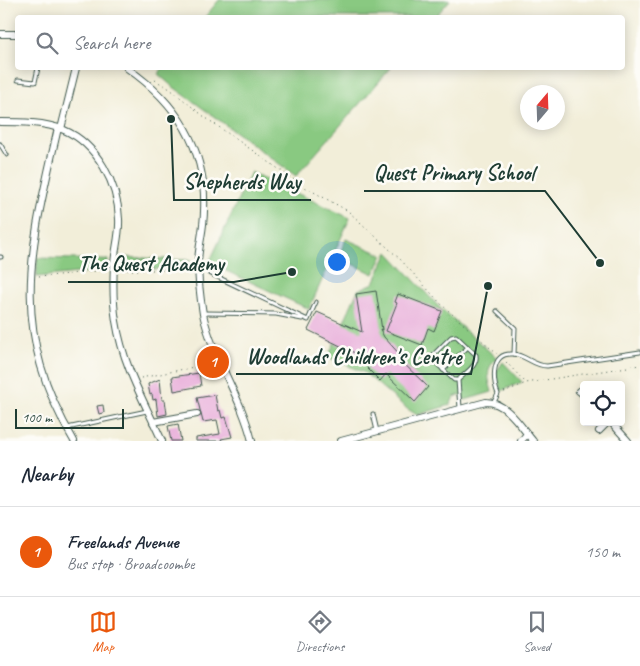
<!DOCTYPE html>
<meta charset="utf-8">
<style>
body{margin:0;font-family:Caveat,sans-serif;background:#f2f2f3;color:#1f2937}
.controls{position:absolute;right:15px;bottom:15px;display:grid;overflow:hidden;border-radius:5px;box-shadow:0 2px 12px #0003}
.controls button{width:45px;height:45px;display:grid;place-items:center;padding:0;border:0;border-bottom:1px solid #e0e1e3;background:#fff;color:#1f2937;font:25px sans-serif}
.compass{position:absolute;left:520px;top:85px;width:45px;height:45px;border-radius:50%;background:#fff;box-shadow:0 2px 12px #0003;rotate:19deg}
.scale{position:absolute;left:15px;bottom:12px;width:109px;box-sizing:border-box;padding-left:5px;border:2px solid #1f3d34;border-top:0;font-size:14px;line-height:18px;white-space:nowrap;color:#1f3d34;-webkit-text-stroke:4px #fdfcf7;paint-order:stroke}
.you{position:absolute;left:336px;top:261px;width:18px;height:18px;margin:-12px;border:4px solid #fff;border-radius:50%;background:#1a73e8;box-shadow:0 0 0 8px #1a73e833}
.badge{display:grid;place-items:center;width:32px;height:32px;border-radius:50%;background:#ea580c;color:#fff;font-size:16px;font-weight:700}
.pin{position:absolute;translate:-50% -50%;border:2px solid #fff;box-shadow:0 1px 5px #0006}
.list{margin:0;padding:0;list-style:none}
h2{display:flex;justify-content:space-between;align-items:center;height:65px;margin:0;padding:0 20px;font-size:21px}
h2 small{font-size:16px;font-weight:400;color:#747a83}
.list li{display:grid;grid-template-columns:32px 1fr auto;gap:15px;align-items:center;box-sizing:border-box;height:90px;padding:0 20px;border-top:1px solid #e0e1e3}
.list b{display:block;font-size:19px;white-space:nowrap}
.list p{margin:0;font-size:16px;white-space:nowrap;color:#747a83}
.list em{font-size:16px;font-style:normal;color:#747a83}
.icon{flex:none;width:28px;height:28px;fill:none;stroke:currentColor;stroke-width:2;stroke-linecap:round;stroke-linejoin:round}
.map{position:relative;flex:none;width:640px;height:441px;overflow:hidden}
.search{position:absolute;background:#fff;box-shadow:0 2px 12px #0003;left:15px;right:15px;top:15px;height:55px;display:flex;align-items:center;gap:12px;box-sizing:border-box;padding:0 18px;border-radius:5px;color:#747a83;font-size:19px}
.sheet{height:155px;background:#fff}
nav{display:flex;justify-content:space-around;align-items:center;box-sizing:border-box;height:70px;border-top:1px solid #e0e1e3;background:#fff;font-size:14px;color:#747a83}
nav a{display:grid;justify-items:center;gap:2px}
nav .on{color:#ea580c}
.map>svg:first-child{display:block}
</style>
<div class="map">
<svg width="640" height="441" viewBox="0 0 640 441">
<rect width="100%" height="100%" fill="#fdfcf7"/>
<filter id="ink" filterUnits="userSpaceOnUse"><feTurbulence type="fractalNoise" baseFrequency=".02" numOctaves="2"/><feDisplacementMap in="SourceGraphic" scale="10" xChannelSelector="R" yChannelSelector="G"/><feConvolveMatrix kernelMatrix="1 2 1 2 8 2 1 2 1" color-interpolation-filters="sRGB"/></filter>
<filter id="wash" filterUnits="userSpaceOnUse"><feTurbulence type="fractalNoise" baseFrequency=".0096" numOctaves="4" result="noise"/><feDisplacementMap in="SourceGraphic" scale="20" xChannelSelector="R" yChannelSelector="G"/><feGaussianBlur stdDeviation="1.12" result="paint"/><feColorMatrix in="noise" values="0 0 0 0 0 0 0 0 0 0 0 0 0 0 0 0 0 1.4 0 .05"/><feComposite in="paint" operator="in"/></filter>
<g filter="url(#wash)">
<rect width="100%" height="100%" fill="#f2eed9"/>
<!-- green -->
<g fill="#89c981" stroke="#54835a">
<path d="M 219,0 L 450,0 L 435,17 L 205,17 Z"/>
<path d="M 163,68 L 391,68 L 296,176 L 172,86 L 158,74 Z"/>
<path d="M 251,172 L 350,218 L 309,309 L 209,263 Z"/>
<path d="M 346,239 L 383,255 L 374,274 L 338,257 Z"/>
<path d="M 388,252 L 440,308 L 497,358 C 485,369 488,377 492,392 L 465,400 L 460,395 L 454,397 L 450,405 L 417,415 L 406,408 L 365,373 L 328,357 L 358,290 L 374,283 Z"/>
<path d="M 121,257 L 190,260 L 190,269 L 122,269 L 119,268 Z"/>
<path d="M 37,258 L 108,260 L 108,270 L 37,277 Z"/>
<path d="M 503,362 L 522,382 L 501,391 L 496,372 Z"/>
</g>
<g id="blocks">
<!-- building -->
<g fill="#e8aeda">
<path d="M 376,291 L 382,330 L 380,329 L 384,337 L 402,357 L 399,359 L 428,387 L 415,402 L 386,374 L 380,381 L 367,368 L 373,362 L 308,330 L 317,312 L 362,332 L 356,294 Z"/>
<path d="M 398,294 L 442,311 L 434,331 L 428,328 L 422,345 L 386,331 L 397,303 L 395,302 Z"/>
<path d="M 199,373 L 201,386 L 174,391 L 172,377 Z"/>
<path d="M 160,379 L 162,400 L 165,400 L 167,414 L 158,416 L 156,399 L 153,400 L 152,394 L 150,395 L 148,384 Z"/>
<path d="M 215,395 L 218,411 L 220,410 L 222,418 L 226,417 L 232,437 L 221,439 L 222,441 L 196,441 L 196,438 L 220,434 L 217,420 L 203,422 L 197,398 Z"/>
<path d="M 103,405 L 104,413 L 99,414 L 97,406 Z"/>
<path d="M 178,424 L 181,441 L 171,441 L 168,426 Z"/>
</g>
</g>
</g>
<g filter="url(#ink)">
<use href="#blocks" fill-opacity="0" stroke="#3f584d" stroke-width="1"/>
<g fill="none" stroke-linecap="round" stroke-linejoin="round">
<defs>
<g id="service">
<path d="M 18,80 L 35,82 L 38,68"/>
<path d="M 0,144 L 7,155"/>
<path d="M 0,257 L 1,257"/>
<path d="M 209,273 L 308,320 L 316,302"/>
<path d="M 497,311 L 515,328 L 514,354"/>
<path d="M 204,313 L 276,314 L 302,319"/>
<path d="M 456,336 L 476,355 C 478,366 465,373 458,380 L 454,380 L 432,359 L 433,355 L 451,337 Z"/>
<path d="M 443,370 L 468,347"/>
<path d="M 458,380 L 460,408"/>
<path d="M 494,402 L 498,394 C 493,381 490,352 513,354 C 526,355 533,366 547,366 L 640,352"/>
<path d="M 373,414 L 377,431"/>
<path d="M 67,428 L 147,411"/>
</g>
<g id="minor">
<path d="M 0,34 L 18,34"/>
<path d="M 127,68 C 176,102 207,148 204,211 C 204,228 199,244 198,261 C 198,278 200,296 203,314 C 213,359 241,396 252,441"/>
<path d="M 0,122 C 20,122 45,122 64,130 C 97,144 118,184 119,219 C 120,234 115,249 114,264 C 113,283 113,303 116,321 C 123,366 144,401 162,441"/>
<path d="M 58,128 C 31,247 7,327 74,441"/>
<path d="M 61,129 L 76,68"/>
<path d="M 579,391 L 584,395"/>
<path d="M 153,422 L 197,414"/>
<path d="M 611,422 L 628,441"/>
<path d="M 599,431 L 608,422"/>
<path d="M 341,441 L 486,402 C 507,402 521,427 533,441"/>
<path d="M 521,441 L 527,434"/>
</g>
</defs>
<!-- service casing -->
<use href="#service" stroke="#3f584d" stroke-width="5"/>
<!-- minor casing -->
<use href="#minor" stroke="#3f584d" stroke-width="8"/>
<!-- path -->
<g stroke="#3f584d" stroke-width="1" stroke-dasharray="1 4" stroke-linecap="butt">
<path d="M 155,80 L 170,89 L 206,118 L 303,186 L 348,211 L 400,259 L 442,305 L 497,354"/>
<path d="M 122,270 L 190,270"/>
<path d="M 39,277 L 108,270"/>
<path d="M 506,362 L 526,383"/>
<path d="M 141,378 L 213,363"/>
<path d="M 504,392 L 526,383 L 640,365"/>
</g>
<!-- service -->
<use href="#service" stroke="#fff" stroke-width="3"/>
<!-- minor -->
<use href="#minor" stroke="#fff" stroke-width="6"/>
</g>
</g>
<!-- callouts -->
<path fill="none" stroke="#1f3d34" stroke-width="2" d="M600 263L545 191H364M171 119L174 200H311M292 272L234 282H68M488 286L471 374H236"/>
<g fill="#1f3d34" stroke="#fdfcf7" stroke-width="2">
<circle cx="600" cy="263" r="5"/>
<circle cx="171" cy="119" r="5"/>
<circle cx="292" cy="272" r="5"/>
<circle cx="488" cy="286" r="5"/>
</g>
<g font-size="22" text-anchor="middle" font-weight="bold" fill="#1f3d34" stroke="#fdfcf7" stroke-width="5" stroke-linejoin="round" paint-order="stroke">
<text x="454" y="180">Quest Primary School</text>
<text x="242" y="189">Shepherds Way</text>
<text x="151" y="271">The Quest Academy</text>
<text x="354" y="364">Woodlands Children's Centre</text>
</g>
</svg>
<div class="controls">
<button><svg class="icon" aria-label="locate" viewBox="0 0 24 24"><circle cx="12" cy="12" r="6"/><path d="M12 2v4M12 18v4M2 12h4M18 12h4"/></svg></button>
</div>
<svg class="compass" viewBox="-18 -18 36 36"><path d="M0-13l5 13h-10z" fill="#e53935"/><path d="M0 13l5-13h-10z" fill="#747a83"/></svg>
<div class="scale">100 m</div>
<div class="you"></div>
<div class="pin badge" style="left:213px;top:362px">1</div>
<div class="search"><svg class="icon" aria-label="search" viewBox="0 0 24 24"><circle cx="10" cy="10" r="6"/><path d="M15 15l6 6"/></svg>Search here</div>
</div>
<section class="sheet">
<h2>Nearby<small></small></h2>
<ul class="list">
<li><span class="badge">1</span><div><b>Freelands Avenue</b><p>Bus stop · Broadcoombe</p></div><em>150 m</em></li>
</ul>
</section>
<nav>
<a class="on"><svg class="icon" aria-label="map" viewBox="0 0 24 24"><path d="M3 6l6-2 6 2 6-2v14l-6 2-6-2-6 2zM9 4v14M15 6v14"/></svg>Map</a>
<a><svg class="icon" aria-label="directions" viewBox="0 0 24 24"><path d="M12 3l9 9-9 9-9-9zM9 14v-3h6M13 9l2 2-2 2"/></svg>Directions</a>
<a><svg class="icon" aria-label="saved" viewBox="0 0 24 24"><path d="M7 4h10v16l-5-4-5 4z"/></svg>Saved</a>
</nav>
